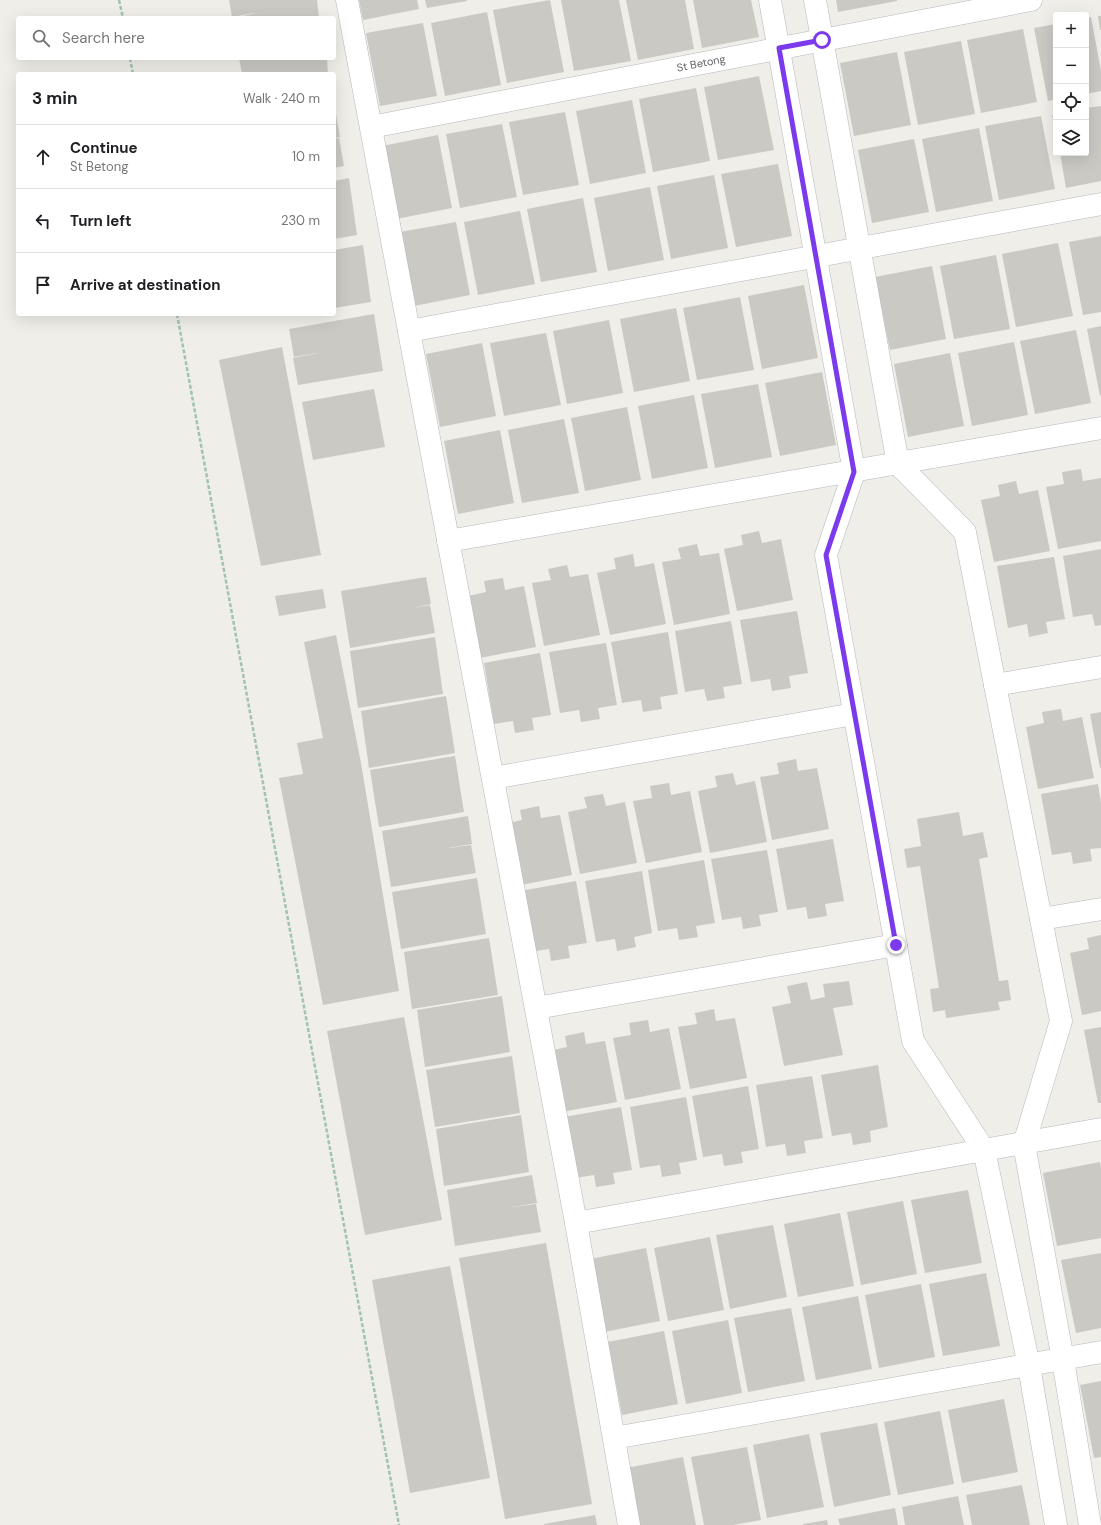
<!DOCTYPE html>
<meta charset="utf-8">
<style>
body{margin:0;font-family:"DM Sans",sans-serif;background:#f2f2f2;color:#202124}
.controls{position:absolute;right:12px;top:12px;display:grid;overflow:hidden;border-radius:4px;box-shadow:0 4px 16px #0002}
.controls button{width:36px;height:36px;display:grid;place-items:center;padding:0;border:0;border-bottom:1px solid #e0e0e0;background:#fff;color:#202124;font:20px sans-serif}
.stop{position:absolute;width:12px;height:12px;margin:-9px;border:3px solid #7c3aed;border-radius:50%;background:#fff}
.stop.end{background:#7c3aed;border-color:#fff;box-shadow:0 1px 4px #0008}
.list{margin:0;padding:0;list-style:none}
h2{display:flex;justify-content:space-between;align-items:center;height:52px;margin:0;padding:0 16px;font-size:17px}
h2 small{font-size:13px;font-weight:400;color:#757577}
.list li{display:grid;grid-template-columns:26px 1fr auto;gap:12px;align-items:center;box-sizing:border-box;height:64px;padding:0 16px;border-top:1px solid #e0e0e0}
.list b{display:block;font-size:15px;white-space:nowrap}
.list p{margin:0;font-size:13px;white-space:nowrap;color:#757577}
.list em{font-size:13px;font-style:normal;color:#757577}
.icon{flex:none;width:22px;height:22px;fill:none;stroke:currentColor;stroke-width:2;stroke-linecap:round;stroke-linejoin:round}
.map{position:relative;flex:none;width:1101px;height:1525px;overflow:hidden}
.search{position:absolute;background:#fff;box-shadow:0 4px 16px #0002;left:16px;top:16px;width:320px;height:44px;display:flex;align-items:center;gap:10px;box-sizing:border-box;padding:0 14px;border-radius:4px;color:#757577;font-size:15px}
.panel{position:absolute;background:#fff;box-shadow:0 4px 16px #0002;left:16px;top:72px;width:320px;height:244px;border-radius:4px}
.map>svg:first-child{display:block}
</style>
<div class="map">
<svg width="1101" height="1525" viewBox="0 0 1101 1525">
<rect width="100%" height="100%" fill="#efeee8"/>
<!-- building -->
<g fill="#cbc9c4">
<path d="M 229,0 L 317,0 L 319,18 L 234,18 L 261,12 L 232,17 Z"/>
<path d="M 359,0 L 417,0 L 419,9 L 363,20 Z"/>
<path d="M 425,0 L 467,0 L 467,1 L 427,8 Z"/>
<path d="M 550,0 L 564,72 L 507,83 L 493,10 Z"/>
<path d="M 561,0 L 619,0 L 631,61 L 574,71 Z"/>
<path d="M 626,0 L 685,0 L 694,49 L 638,60 Z"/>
<path d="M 693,0 L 751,0 L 759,37 L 702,48 Z"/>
<path d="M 836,0 L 897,0 L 897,1 L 838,12 Z"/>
<path d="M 487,12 L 501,85 L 445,96 L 431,23 Z"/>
<path d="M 1098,16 L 1101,16 L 1101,30 L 1100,30 Z"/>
<path d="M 1091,17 L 1101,71 L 1101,91 L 1086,94 L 1086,18 Z"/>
<path d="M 423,23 L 437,96 L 380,106 L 366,33 Z"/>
<path d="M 1056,24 L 1056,99 L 1048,101 L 1034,28 Z"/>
<path d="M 1023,29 L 1037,102 L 981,113 L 967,40 Z"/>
<path d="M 961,41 L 975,114 L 918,125 L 904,52 Z"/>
<path d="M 897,52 L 911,125 L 854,136 L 840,63 Z"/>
<path d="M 239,58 L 327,58 L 328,74 L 242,74 Z"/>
<path d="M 759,76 L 774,150 L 718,160 L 704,87 Z"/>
<path d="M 696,88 L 710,161 L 653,172 L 639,99 Z"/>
<path d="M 632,100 L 646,173 L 590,184 L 576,111 Z"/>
<path d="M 1101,106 L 1101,181 L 1066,188 L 1060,153 L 1086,153 L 1086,108 Z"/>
<path d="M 335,109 L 340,137 L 334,138 L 334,110 Z"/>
<path d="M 565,112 L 579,185 L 523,195 L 509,122 Z"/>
<path d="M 1056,114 L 1056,131 L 1055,131 L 1052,115 Z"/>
<path d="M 1041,116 L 1055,189 L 999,200 L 985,126 Z"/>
<path d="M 502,124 L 517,197 L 460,208 L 446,134 Z"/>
<path d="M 979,128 L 993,201 L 936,212 L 922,139 Z"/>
<path d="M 438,135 L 452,208 L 396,219 L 382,146 Z"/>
<path d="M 339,138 L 344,166 L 334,168 L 334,139 Z"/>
<path d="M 914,139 L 929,212 L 872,223 L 858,150 Z"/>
<path d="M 778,164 L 792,236 L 736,247 L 721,174 Z"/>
<path d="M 714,175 L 728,248 L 671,259 L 657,186 Z"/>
<path d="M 349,178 L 357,235 L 334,239 L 334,181 Z"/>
<path d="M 650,187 L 664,260 L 608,271 L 594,198 Z"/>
<path d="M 583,198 L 597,272 L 541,282 L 527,209 Z"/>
<path d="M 520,211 L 535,284 L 478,295 L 464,222 Z"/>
<path d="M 456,222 L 470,295 L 414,306 L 400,232 Z"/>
<path d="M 1101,236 L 1101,312 L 1083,315 L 1069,242 Z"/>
<path d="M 1058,243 L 1073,316 L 1016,327 L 1002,254 Z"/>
<path d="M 363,245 L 371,302 L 334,308 L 334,250 Z"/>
<path d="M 996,255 L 1010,329 L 954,339 L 940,266 Z"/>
<path d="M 932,266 L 946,339 L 890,350 L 875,277 Z"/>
<path d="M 804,285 L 818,358 L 762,369 L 748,296 Z"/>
<path d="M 740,297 L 754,370 L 697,380 L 683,308 Z"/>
<path d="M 676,308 L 690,381 L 634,392 L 620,319 Z"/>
<path d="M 374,314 L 383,371 L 298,385 L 293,358 L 323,352 L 294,357 L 289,329 Z"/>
<path d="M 609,320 L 623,393 L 567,404 L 553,331 Z"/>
<path d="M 1101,326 L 1101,395 L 1100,396 L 1087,329 Z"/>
<path d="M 1076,330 L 1091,403 L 1035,414 L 1020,341 Z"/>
<path d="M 546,333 L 561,405 L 504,416 L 490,343 Z"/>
<path d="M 1014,342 L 1028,415 L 972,426 L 958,353 Z"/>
<path d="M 482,343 L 496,416 L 440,427 L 426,354 Z"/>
<path d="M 282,347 L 321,555 L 261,566 L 219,360 Z"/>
<path d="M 950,353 L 964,426 L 908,437 L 894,364 Z"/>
<path d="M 822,372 L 836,445 L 780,456 L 765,383 Z"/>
<path d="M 758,384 L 772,457 L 715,468 L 701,394 Z"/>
<path d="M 374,389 L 385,447 L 313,460 L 302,402 Z"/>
<path d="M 694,395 L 708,468 L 652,479 L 638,406 Z"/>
<path d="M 627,407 L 641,480 L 585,491 L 571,418 Z"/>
<path d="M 564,419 L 579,493 L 522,503 L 508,430 Z"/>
<path d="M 500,430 L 514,503 L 458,514 L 444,441 Z"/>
<path d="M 1081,469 L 1083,481 L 1101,478 L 1101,541 L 1058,549 L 1046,487 L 1064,484 L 1062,472 Z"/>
<path d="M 1016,481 L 1019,494 L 1038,490 L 1050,551 L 994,562 L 981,500 L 1000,496 L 998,485 Z"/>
<path d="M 759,531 L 762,543 L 781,539 L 793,600 L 737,611 L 724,549 L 743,545 L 741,535 Z"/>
<path d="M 697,544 L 700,556 L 719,553 L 730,614 L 674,625 L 662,562 L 681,559 L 678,548 Z"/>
<path d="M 1101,549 L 1101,625 L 1095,626 L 1092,614 L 1073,617 L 1063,556 Z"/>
<path d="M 633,554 L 635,567 L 654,563 L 666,624 L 610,635 L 597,573 L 616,569 L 614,558 Z"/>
<path d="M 1054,557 L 1065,619 L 1046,622 L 1048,633 L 1029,637 L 1027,624 L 1008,628 L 997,566 Z"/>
<path d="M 567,565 L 570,577 L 588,574 L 600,635 L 544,646 L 532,583 L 551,580 L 548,569 Z"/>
<path d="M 426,577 L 431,604 L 412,608 L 430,605 L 435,633 L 350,648 L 341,591 Z"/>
<path d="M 503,578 L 505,590 L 524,586 L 536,647 L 480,658 L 468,596 L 486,592 L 484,581 Z"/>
<path d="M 323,589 L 326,608 L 279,616 L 275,596 Z"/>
<path d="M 797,611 L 808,673 L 789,676 L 791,688 L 772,691 L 770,679 L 751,682 L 740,620 Z"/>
<path d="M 731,621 L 742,684 L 723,687 L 725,698 L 707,701 L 704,689 L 685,692 L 675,631 Z"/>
<path d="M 668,632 L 678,694 L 660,697 L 662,709 L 643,712 L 641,700 L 622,703 L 611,642 Z"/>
<path d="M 336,635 L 361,763 L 399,991 L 323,1005 L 279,778 L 303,774 L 297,743 L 323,738 L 304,642 Z"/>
<path d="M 435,637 L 443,694 L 358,708 L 350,651 Z"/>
<path d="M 606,643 L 617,705 L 598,708 L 600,719 L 581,722 L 579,710 L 560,713 L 549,652 Z"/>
<path d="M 540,653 L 551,715 L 532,718 L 534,730 L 515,733 L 513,721 L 494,724 L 484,663 Z"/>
<path d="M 446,696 L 455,753 L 369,768 L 361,711 Z"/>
<path d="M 1061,709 L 1063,721 L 1082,717 L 1094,778 L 1038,789 L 1026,727 L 1044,723 L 1042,712 Z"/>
<path d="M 1101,712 L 1101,768 L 1100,768 L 1090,714 Z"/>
<path d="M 455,756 L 464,812 L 379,827 L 370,770 Z"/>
<path d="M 796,759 L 798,771 L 817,768 L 829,829 L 772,840 L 760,777 L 779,774 L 777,763 Z"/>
<path d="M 733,773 L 736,785 L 755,781 L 767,842 L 710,853 L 698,791 L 717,787 L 715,776 Z"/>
<path d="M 669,783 L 671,795 L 690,791 L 702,852 L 646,863 L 633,801 L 652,798 L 650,786 Z"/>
<path d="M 1098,784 L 1101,803 L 1101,848 L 1090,849 L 1092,861 L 1073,864 L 1071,852 L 1052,855 L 1041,794 Z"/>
<path d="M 603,794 L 606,806 L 625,802 L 637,863 L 580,874 L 568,812 L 587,808 L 584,797 Z"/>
<path d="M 539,806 L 541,818 L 560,815 L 572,875 L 516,886 L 504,824 L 522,820 L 520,810 Z"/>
<path d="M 959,812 L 963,836 L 983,832 L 988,857 L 979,859 L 999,981 L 1008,980 L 1011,1000 L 998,1002 L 1000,1010 L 946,1018 L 945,1010 L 933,1012 L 930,989 L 939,988 L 920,866 L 907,868 L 904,849 L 921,846 L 917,819 Z"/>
<path d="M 468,816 L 472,844 L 442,849 L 471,845 L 476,873 L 391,887 L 382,831 Z"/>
<path d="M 833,839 L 844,901 L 825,904 L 827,916 L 808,919 L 806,907 L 787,910 L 776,849 Z"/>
<path d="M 767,850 L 778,912 L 759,915 L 761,926 L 743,929 L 741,917 L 722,920 L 711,859 Z"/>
<path d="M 704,860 L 715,923 L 696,926 L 698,937 L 679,940 L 677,928 L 658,931 L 648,870 Z"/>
<path d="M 642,871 L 652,933 L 634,937 L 636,947 L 617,951 L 615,939 L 596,942 L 585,881 Z"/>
<path d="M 477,878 L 486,934 L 401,949 L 392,892 Z"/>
<path d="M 576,881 L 587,943 L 568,946 L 570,958 L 551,961 L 549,949 L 530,952 L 520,891 Z"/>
<path d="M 1101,935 L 1101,1011 L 1082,1015 L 1070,953 L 1089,949 L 1087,938 Z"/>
<path d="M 489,938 L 498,995 L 412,1009 L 404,952 Z"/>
<path d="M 849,981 L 853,1005 L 833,1008 L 843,1055 L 784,1066 L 772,1007 L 791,1003 L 787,986 L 807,982 L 811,1000 L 825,997 L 823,984 Z"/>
<path d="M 502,996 L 510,1052 L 425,1067 L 417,1010 Z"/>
<path d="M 714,1009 L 716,1021 L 735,1018 L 747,1078 L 690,1089 L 678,1027 L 697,1024 L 695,1013 Z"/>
<path d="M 404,1017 L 442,1220 L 365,1235 L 327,1031 Z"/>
<path d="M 648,1020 L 650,1032 L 669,1028 L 681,1089 L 625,1100 L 613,1038 L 631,1035 L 629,1023 Z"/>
<path d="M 1101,1027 L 1101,1103 L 1098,1103 L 1084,1030 Z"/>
<path d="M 584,1032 L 586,1044 L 605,1041 L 617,1102 L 561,1112 L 549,1051 L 567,1047 L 565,1036 Z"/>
<path d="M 512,1056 L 520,1113 L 435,1127 L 426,1070 Z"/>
<path d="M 878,1065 L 888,1127 L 870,1131 L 871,1142 L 853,1145 L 851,1133 L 832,1136 L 821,1075 Z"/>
<path d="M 812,1076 L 823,1138 L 804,1141 L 806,1153 L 787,1156 L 785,1144 L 766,1147 L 756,1085 Z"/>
<path d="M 748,1086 L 759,1149 L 741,1152 L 743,1163 L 724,1166 L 722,1154 L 703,1157 L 692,1096 Z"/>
<path d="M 686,1097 L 697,1160 L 679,1163 L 681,1174 L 662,1177 L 660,1165 L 640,1168 L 630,1107 Z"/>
<path d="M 621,1107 L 632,1170 L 613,1173 L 615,1184 L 596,1187 L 594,1175 L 575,1178 L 564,1117 Z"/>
<path d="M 521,1115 L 529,1172 L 444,1186 L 436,1129 Z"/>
<path d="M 1100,1162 L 1101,1169 L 1101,1238 L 1057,1246 L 1043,1173 Z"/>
<path d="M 532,1175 L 537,1203 L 506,1208 L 536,1204 L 541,1232 L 455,1246 L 447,1190 Z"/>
<path d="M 968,1190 L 982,1263 L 925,1273 L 911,1200 Z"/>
<path d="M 903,1201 L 917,1274 L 861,1285 L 847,1212 Z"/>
<path d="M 840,1213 L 854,1286 L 798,1297 L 784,1224 Z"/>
<path d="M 773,1225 L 787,1297 L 730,1309 L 716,1235 Z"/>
<path d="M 710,1237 L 724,1310 L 668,1321 L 654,1248 Z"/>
<path d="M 546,1243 L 592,1504 L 505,1519 L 459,1258 Z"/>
<path d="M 646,1248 L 660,1321 L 604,1332 L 590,1259 Z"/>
<path d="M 1101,1253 L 1101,1328 L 1076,1333 L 1061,1260 Z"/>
<path d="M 450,1266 L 490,1478 L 410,1493 L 372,1280 Z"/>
<path d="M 986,1273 L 1000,1346 L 943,1356 L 929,1284 Z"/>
<path d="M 921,1284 L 935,1357 L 879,1368 L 865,1295 Z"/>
<path d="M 858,1296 L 872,1369 L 816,1380 L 802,1307 Z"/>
<path d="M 791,1308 L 805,1381 L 748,1392 L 734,1318 Z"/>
<path d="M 728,1320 L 742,1393 L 686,1404 L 672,1331 Z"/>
<path d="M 664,1331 L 678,1404 L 622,1415 L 608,1342 Z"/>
<path d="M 1101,1381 L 1101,1457 L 1094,1458 L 1080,1385 Z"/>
<path d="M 1004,1399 L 1018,1472 L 962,1483 L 948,1410 Z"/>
<path d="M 940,1411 L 954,1484 L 898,1495 L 884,1422 Z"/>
<path d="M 877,1423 L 891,1495 L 834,1507 L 820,1433 Z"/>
<path d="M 809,1434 L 824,1507 L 767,1518 L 753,1445 Z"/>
<path d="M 747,1447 L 761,1520 L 733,1525 L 704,1525 L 691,1457 Z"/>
<path d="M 683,1457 L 696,1525 L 637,1525 L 626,1468 Z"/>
<path d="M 1022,1485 L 1030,1525 L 972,1525 L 966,1495 Z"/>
<path d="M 958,1496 L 964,1525 L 905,1525 L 902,1507 Z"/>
<path d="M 895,1508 L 898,1525 L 840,1525 L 838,1519 Z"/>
<path d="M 595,1515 L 597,1525 L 544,1525 L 544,1524 Z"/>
<path d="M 827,1520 L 828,1525 L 803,1525 L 803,1524 Z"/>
</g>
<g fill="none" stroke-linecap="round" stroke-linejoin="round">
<defs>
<g id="street">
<path d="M 347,0 L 576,1223 L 629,1525"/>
<path d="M 770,0 L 854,472 L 826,555 L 913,1041 L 984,1150 L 1029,1366 L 1056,1525"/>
<path d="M 815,0 L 898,464 L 965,532 L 1061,1021 L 1024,1144 L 1063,1360 L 1090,1525"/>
<path d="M 371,127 L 1031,0"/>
<path d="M 409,331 L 1101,204"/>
<path d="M 448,541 L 1101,428"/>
<path d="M 995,685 L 1101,667"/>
<path d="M 493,778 L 854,714"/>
<path d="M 1041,919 L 1101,909"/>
<path d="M 536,1008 L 896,945"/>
<path d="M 576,1223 L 1101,1129"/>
<path d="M 614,1438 L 1101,1352"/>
</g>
</defs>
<!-- street casing -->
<use href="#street" stroke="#b5b7bb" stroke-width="23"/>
<!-- path -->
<g stroke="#a2c3ac" stroke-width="2.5" stroke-dasharray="4 2" stroke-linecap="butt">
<path d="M 119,0 L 123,18"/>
<path d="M 130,58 L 133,74"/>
<path d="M 177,314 L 399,1525"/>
</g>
<!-- street -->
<use href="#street" stroke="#fff" stroke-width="22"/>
</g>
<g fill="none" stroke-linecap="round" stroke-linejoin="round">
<!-- route -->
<path stroke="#7c3aed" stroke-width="5" d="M 822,40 L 779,48 L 854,472 L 826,555 L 896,945"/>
</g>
<g text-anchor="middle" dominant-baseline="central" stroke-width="3" stroke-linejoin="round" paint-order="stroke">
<!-- street labels -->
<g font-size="11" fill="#5f6266" stroke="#fff">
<text transform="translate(701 63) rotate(-11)">St Betong</text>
</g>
</g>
</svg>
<div class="controls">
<button>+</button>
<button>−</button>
<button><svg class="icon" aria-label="locate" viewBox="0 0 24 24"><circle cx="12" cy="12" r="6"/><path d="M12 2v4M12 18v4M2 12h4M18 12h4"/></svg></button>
<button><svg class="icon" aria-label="layers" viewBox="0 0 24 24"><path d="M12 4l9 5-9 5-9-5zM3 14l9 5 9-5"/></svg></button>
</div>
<div class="stop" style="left:822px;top:40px"></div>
<div class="stop end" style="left:896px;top:945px"></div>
<div class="search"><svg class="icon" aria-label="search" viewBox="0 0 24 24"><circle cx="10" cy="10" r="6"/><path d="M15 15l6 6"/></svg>Search here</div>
<section class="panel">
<h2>3 min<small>Walk · 240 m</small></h2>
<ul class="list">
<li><svg class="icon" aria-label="ahead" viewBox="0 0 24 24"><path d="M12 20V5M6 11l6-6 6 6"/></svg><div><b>Continue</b><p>St Betong</p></div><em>10 m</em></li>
<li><svg class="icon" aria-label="left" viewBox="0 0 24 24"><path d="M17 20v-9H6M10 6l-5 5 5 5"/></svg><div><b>Turn left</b></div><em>230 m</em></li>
<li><svg class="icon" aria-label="arrive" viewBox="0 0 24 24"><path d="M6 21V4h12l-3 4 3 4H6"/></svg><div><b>Arrive at destination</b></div></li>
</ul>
</section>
</div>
